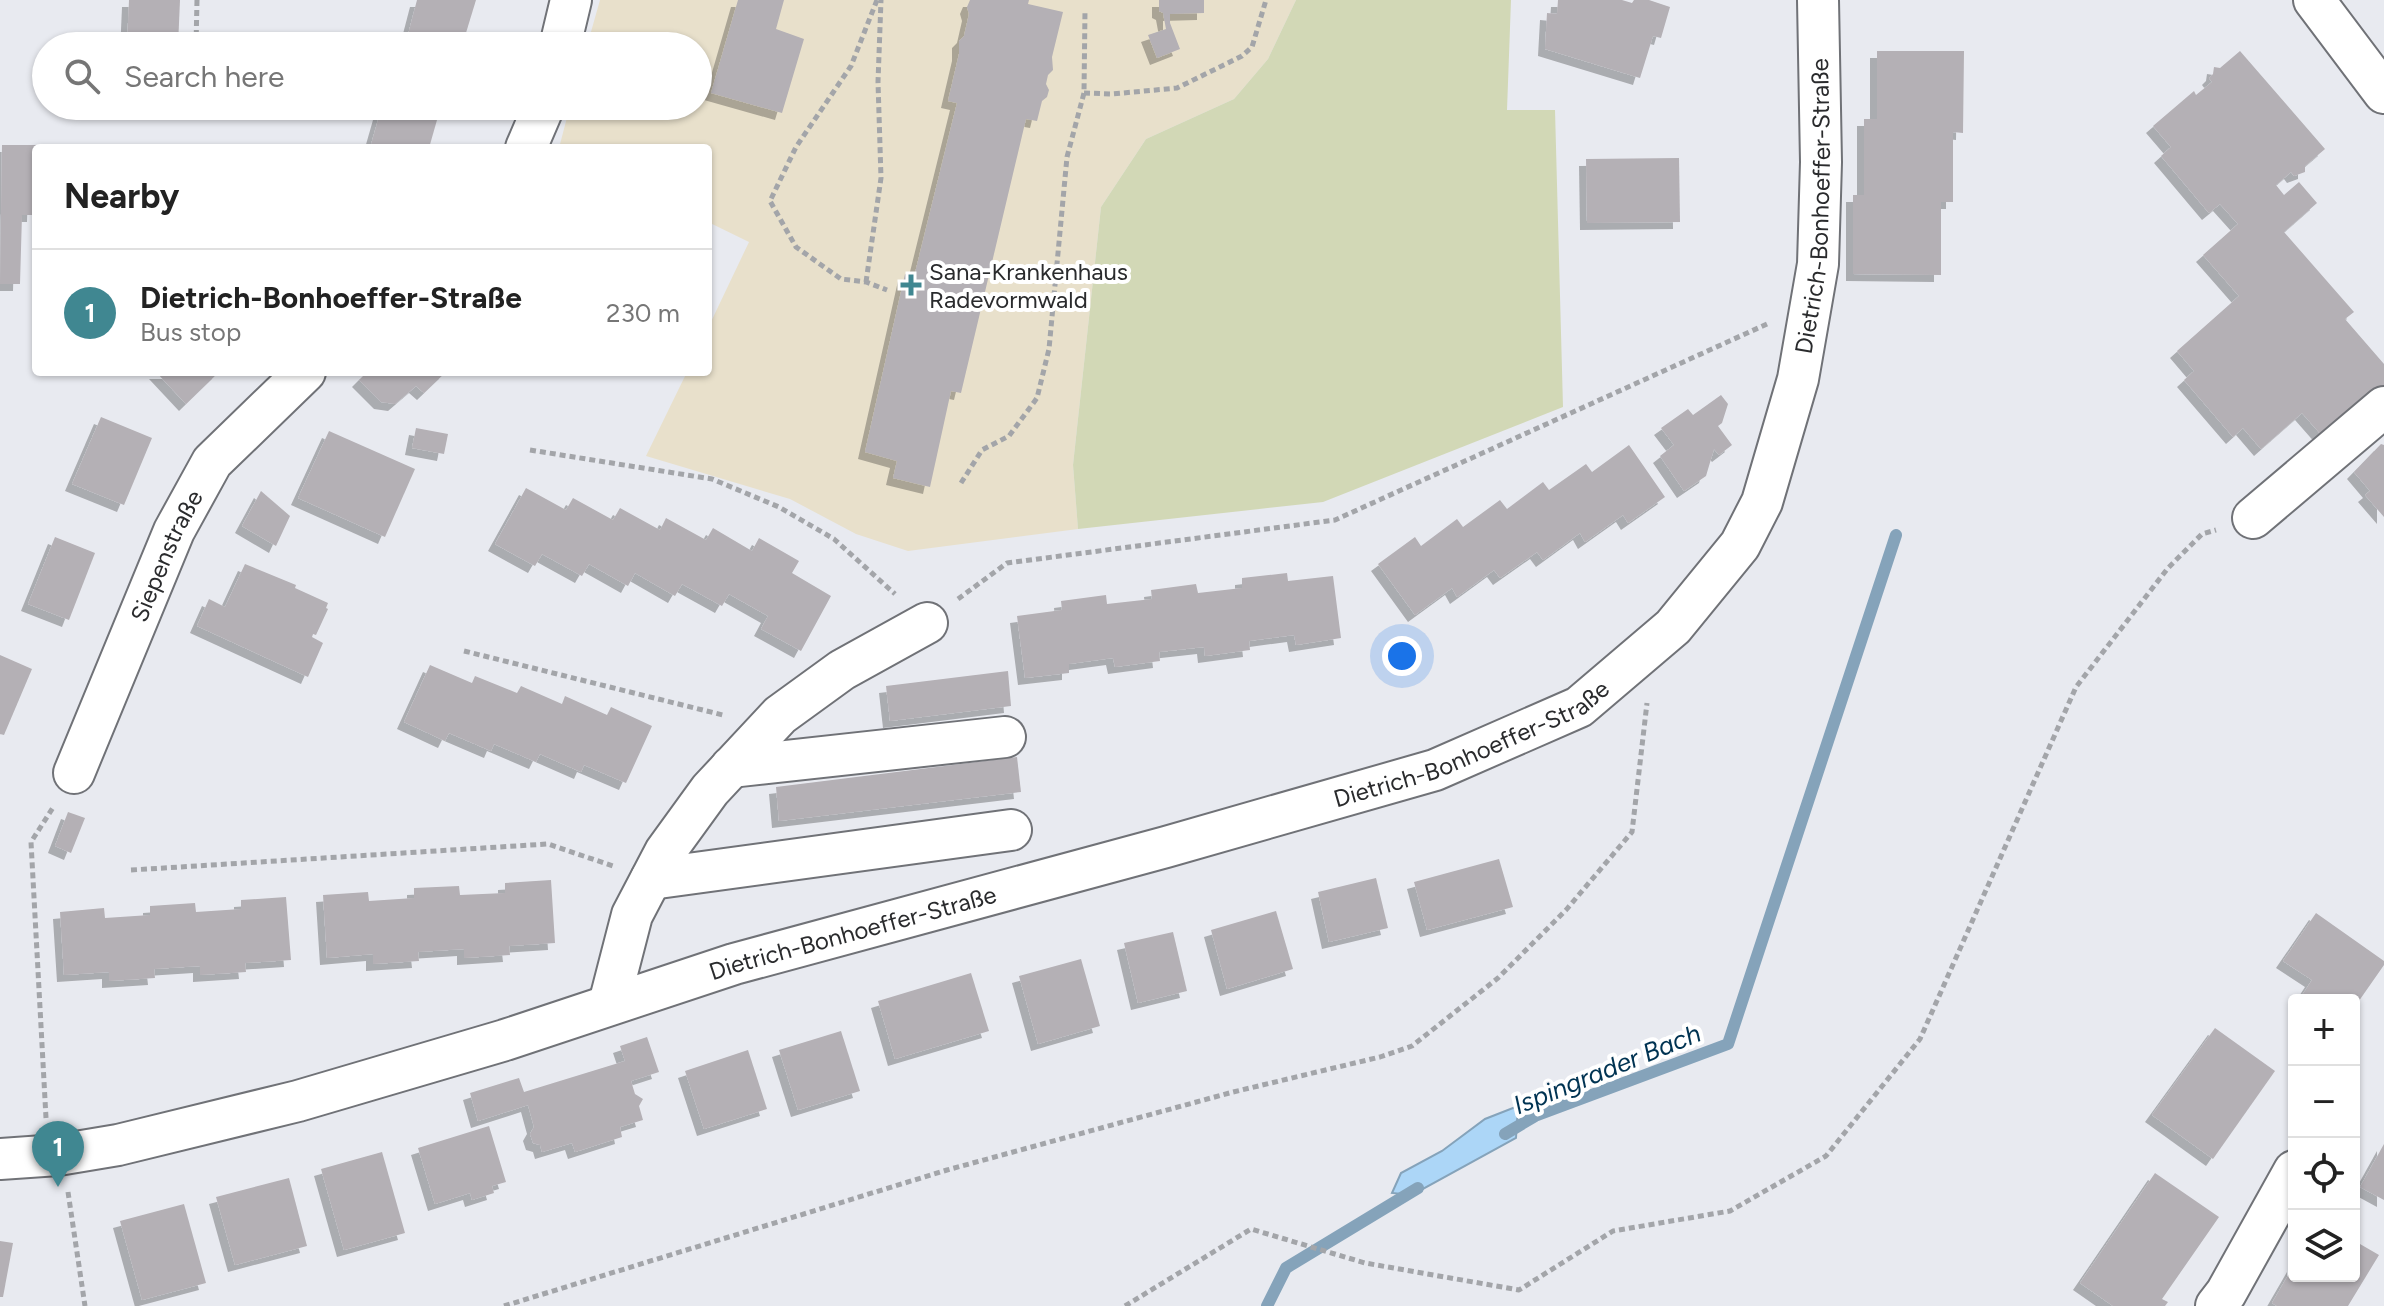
<!DOCTYPE html>
<meta charset="utf-8">
<style>
body{margin:0;font-family:Figtree,sans-serif;background:#f2f2f2;color:#222}
.controls{position:absolute;right:24px;bottom:24px;display:grid;overflow:hidden;border-radius:8px;box-shadow:0 2px 6px #0004}
.controls button{width:72px;height:72px;display:grid;place-items:center;padding:0;border:0;border-bottom:2px solid #e0e0e0;background:#fff;color:#222;font:40px sans-serif}
.you{position:absolute;left:1402px;top:656px;width:28px;height:28px;margin:-20px;border:6px solid #fff;border-radius:50%;background:#1a73e8;box-shadow:0 0 0 12px #1a73e833}
.badge{display:grid;place-items:center;width:52px;height:52px;border-radius:50%;background:#408791;color:#fff;font-size:26px;font-weight:700}
.pin{position:absolute;translate:-50% -66px;filter:drop-shadow(0 2px 4px #0008)}
.pin::after{content:'';position:absolute;top:42px;width:28px;height:24px;background:inherit;clip-path:polygon(0 0,100% 0,50% 100%)}
.list{margin:0;padding:0;list-style:none}
h2{display:flex;justify-content:space-between;align-items:center;height:104px;margin:0;padding:0 32px;font-size:34px}
h2 small{font-size:26px;font-weight:400;color:#767676}
.list li{display:grid;grid-template-columns:52px 1fr auto;gap:24px;align-items:center;box-sizing:border-box;height:128px;padding:0 32px;border-top:2px solid #e0e0e0}
.list b{display:block;font-size:30px;white-space:nowrap}
.list p{margin:0;font-size:26px;white-space:nowrap;color:#767676}
.list em{font-size:26px;font-style:normal;color:#767676}
.icon{flex:none;width:44px;height:44px;fill:none;stroke:currentColor;stroke-width:2;stroke-linecap:round;stroke-linejoin:round}
.map{position:relative;flex:none;width:2384px;height:1306px;overflow:hidden}
.search{position:absolute;background:#fff;box-shadow:0 2px 6px #0004;left:32px;top:32px;width:680px;height:88px;display:flex;align-items:center;gap:20px;box-sizing:border-box;padding:0 28px;border-radius:44px;color:#767676;font-size:30px}
.panel{position:absolute;background:#fff;box-shadow:0 2px 6px #0004;left:32px;top:144px;width:680px;height:232px;border-radius:8px}
.map>svg:first-child{display:block}
</style>
<div class="map">
<svg width="2384" height="1306" viewBox="0 0 2384 1306">
<defs>
<filter id="shadow"><feDropShadow dx="-7" dy="7" stdDeviation="0" flood-color="#0004"/></filter>
</defs>
<rect width="100%" height="100%" fill="#e8eaf0"/>
<!-- medical -->
<path fill="#e8e0cb" d="M 600,0 L 1296,0 L 1268,59 L 1234,99 L 1146,139 L 1101,207 L 1073,465 L 1078,529 L 908,551 L 856,534 L 790,499 L 646,456 L 687,372 L 708,372 L 708,328 L 749,242 L 708,222 L 708,148 L 559,148 L 570,106 L 698,106 L 698,46 L 587,46 Z"/>
<!-- green -->
<path fill="#d2d8b6" d="M 1296,0 L 1511,0 L 1507,110 L 1555,110 L 1563,407 L 1323,502 L 1078,529 L 1073,465 L 1101,207 L 1146,139 L 1234,99 L 1268,59 Z"/>
<!-- water -->
<path fill="#acd6f7" stroke="#85a3ba" stroke-width="2" d="M 1518,1106 L 1516,1138 L 1412,1195 L 1392,1193 L 1401,1173 L 1442,1151 L 1485,1119 Z"/>
<g fill="none" stroke-linecap="round" stroke-linejoin="round">
<!-- stream -->
<g stroke="#85a3ba" stroke-width="12">
<path d="M 1505,1134 L 1535,1116 L 1728,1044 L 1896,535"/>
<path d="M 1267,1306 L 1286,1268 L 1418,1188"/>
</g>
</g>
<!-- building -->
<g fill="#b4b0b5" filter="url(#shadow)">
<path d="M 129,0 L 180,0 L 178,46 L 127,46 Z"/>
<path d="M 417,0 L 476,0 L 462,46 L 405,46 Z"/>
<path d="M 738,0 L 784,0 L 776,29 L 804,39 L 782,113 L 711,93 Z"/>
<path d="M 970,0 L 1029,0 L 1028,4 L 1063,12 L 1052,57 L 1053,70 L 1048,75 L 1046,84 L 1049,90 L 1047,97 L 1042,101 L 1037,121 L 1026,119 L 961,393 L 951,391 L 930,487 L 893,478 L 897,461 L 865,452 L 905,274 L 914,277 L 957,103 L 948,101 L 959,54 L 959,41 L 964,36 L 969,14 L 967,7 Z"/>
<path d="M 1159,0 L 1204,0 L 1204,13 L 1170,14 L 1170,23 L 1180,49 L 1157,58 L 1148,35 L 1166,29 L 1163,13 L 1159,11 Z"/>
<path d="M 1558,0 L 1622,0 L 1632,3 L 1634,0 L 1649,0 L 1670,7 L 1661,38 L 1653,36 L 1640,78 L 1545,49 L 1547,13 L 1557,14 Z"/>
<path d="M 1877,51 L 1964,51 L 1963,133 L 1953,132 L 1953,202 L 1941,202 L 1941,275 L 1853,274 L 1853,195 L 1864,195 L 1864,119 L 1877,119 Z"/>
<path d="M 2240,51 L 2325,149 L 2305,166 L 2305,172 L 2294,176 L 2291,172 L 2276,185 L 2284,195 L 2299,182 L 2317,203 L 2284,232 L 2354,312 L 2345,319 L 2384,364 L 2384,385 L 2324,438 L 2302,413 L 2261,449 L 2243,428 L 2233,437 L 2184,380 L 2194,371 L 2177,351 L 2239,296 L 2203,255 L 2238,224 L 2220,204 L 2209,213 L 2161,156 L 2171,147 L 2153,126 L 2194,91 L 2196,95 L 2212,82 L 2209,78 L 2213,74 L 2214,67 L 2220,68 Z"/>
<path d="M 382,106 L 441,106 L 429,148 L 370,148 Z"/>
<path d="M 2,145 L 36,145 L 34,215 L 22,215 L 20,284 L 0,284 Z"/>
<path d="M 1679,158 L 1680,222 L 1587,223 L 1586,159 Z"/>
<path d="M 156,372 L 219,372 L 186,404 Z"/>
<path d="M 367,372 L 446,372 L 424,393 L 416,386 L 395,404 L 381,402 L 359,380 Z"/>
<path d="M 1721,395 L 1728,404 L 1722,423 L 1718,426 L 1732,445 L 1719,455 L 1714,449 L 1706,476 L 1684,491 L 1660,456 L 1674,445 L 1661,428 L 1688,409 L 1693,415 Z"/>
<path d="M 101,417 L 152,438 L 124,505 L 72,484 Z"/>
<path d="M 416,428 L 448,434 L 444,454 L 412,448 Z"/>
<path d="M 329,431 L 415,469 L 385,537 L 298,498 Z"/>
<path d="M 2381,444 L 2384,445 L 2384,517 L 2365,495 L 2370,491 L 2354,472 Z"/>
<path d="M 1629,445 L 1665,497 L 1628,523 L 1623,515 L 1585,542 L 1580,533 L 1543,560 L 1537,552 L 1500,578 L 1494,570 L 1457,597 L 1452,588 L 1415,615 L 1378,564 L 1415,537 L 1421,546 L 1457,519 L 1463,527 L 1500,500 L 1507,509 L 1543,482 L 1549,490 L 1586,464 L 1592,472 Z"/>
<path d="M 526,488 L 566,510 L 573,498 L 613,520 L 620,508 L 660,530 L 666,518 L 706,540 L 713,528 L 752,551 L 759,538 L 799,561 L 792,573 L 831,596 L 801,651 L 761,629 L 768,616 L 729,594 L 722,606 L 682,584 L 675,596 L 635,573 L 628,586 L 589,564 L 582,576 L 542,554 L 535,566 L 495,544 Z"/>
<path d="M 261,491 L 290,516 L 276,546 L 242,526 Z"/>
<path d="M 55,537 L 95,553 L 69,620 L 28,604 Z"/>
<path d="M 245,564 L 296,585 L 295,588 L 328,603 L 326,608 L 328,609 L 316,635 L 313,634 L 312,637 L 323,643 L 308,677 L 197,626 L 209,599 L 225,607 Z"/>
<path d="M 1287,573 L 1288,581 L 1333,576 L 1341,638 L 1296,645 L 1294,635 L 1249,641 L 1250,650 L 1205,656 L 1204,647 L 1159,652 L 1160,661 L 1115,667 L 1113,658 L 1069,664 L 1069,673 L 1025,678 L 1017,616 L 1062,610 L 1061,601 L 1106,595 L 1107,604 L 1152,599 L 1151,590 L 1196,584 L 1198,593 L 1242,588 L 1242,578 Z"/>
<path d="M 0,655 L 32,669 L 4,735 L 0,734 Z"/>
<path d="M 430,665 L 472,683 L 475,676 L 517,693 L 521,686 L 562,704 L 565,696 L 607,715 L 611,707 L 652,726 L 626,783 L 584,765 L 581,772 L 540,754 L 536,762 L 494,744 L 491,751 L 449,733 L 445,741 L 404,722 Z"/>
<path d="M 1008,671 L 1011,706 L 890,721 L 886,686 Z"/>
<path d="M 1017,757 L 1021,792 L 779,821 L 776,787 Z"/>
<path d="M 68,812 L 85,818 L 71,853 L 55,846 Z"/>
<path d="M 1499,859 L 1513,907 L 1427,930 L 1414,882 Z"/>
<path d="M 1376,878 L 1388,928 L 1329,942 L 1318,892 Z"/>
<path d="M 551,880 L 555,943 L 509,946 L 510,955 L 464,958 L 464,949 L 418,952 L 419,961 L 373,964 L 373,954 L 327,958 L 323,895 L 368,892 L 369,901 L 414,898 L 414,888 L 459,886 L 460,895 L 505,893 L 505,883 Z"/>
<path d="M 286,897 L 291,960 L 245,963 L 246,972 L 200,975 L 200,966 L 154,969 L 155,978 L 109,981 L 109,972 L 64,975 L 60,912 L 104,908 L 105,918 L 150,915 L 150,906 L 195,903 L 196,912 L 241,909 L 241,900 Z"/>
<path d="M 1276,911 L 1293,969 L 1227,989 L 1211,930 Z"/>
<path d="M 2316,913 L 2384,961 L 2384,965 L 2354,1008 L 2354,1000 L 2299,1000 L 2312,980 L 2283,961 Z"/>
<path d="M 1173,932 L 1187,991 L 1138,1003 L 1124,943 Z"/>
<path d="M 1081,959 L 1100,1026 L 1038,1044 L 1019,976 Z"/>
<path d="M 971,973 L 989,1031 L 895,1059 L 878,1001 Z"/>
<path d="M 2215,1028 L 2275,1071 L 2213,1159 L 2152,1115 Z"/>
<path d="M 841,1031 L 860,1091 L 798,1110 L 779,1050 Z"/>
<path d="M 647,1037 L 659,1072 L 631,1081 L 635,1094 L 643,1099 L 639,1106 L 643,1120 L 620,1127 L 622,1137 L 575,1152 L 572,1143 L 542,1152 L 540,1145 L 533,1143 L 530,1134 L 534,1127 L 528,1105 L 478,1121 L 470,1093 L 519,1078 L 524,1092 L 625,1061 L 620,1046 Z"/>
<path d="M 748,1050 L 767,1109 L 704,1129 L 685,1071 Z"/>
<path d="M 489,1126 L 506,1182 L 492,1186 L 494,1193 L 472,1200 L 470,1193 L 435,1204 L 418,1148 Z"/>
<path d="M 2384,1144 L 2384,1200 L 2360,1187 Z"/>
<path d="M 382,1152 L 405,1233 L 344,1250 L 321,1169 Z"/>
<path d="M 2155,1173 L 2219,1217 L 2162,1299 L 2168,1302 L 2165,1306 L 2113,1306 L 2080,1283 Z"/>
<path d="M 289,1178 L 307,1246 L 235,1265 L 216,1197 Z"/>
<path d="M 184,1204 L 206,1283 L 142,1300 L 120,1221 Z"/>
<path d="M 0,1241 L 13,1243 L 3,1297 L 0,1297 Z"/>
<path d="M 2360,1244 L 2379,1255 L 2348,1306 L 2277,1306 L 2272,1303 L 2294,1265 L 2294,1276 L 2354,1276 L 2354,1254 Z"/>
</g>
<g fill="none" stroke-linecap="round" stroke-linejoin="round">
<defs>
<g id="minor">
<path d="M 2314,0 L 2384,93"/>
<path d="M 560,46 L 571,0"/>
<path d="M 526,148 L 544,106"/>
<path d="M 2253,518 L 2384,407"/>
<path d="M 731,767 L 1005,737"/>
<path id="s1" d="M 74,773 L 174,531 L 212,462 L 305,372"/>
<path d="M 651,879 L 1011,830"/>
<path d="M 609,1004 L 632,915 L 665,852 L 710,790 L 780,715 L 842,670 L 927,623"/>
<path id="s2" d="M 0,1159 L 58,1155 L 118,1145 L 298,1101 L 505,1040 L 734,964 L 1166,847 L 1435,770 L 1579,707 L 1673,627 L 1740,545 L 1762,502 L 1798,379 L 1818,264 L 1821,162 L 1818,0"/>
<path d="M 2216,1306 L 2226,1293 L 2294,1171"/>
</g>
</defs>
<!-- minor casing -->
<use href="#minor" stroke="#707277" stroke-width="44"/>
<!-- path -->
<g stroke="#a3a5a9" stroke-width="5" stroke-dasharray="6 4" stroke-linecap="butt">
<path d="M 877,0 L 851,66 L 796,147 L 770,201 L 796,247 L 841,279 L 866,282 L 887,290"/>
<path d="M 196,46 L 197,0"/>
<path d="M 1084,93 L 1112,94 L 1177,88 L 1242,56 L 1252,47 L 1266,0"/>
<path d="M 866,282 L 881,178 L 878,82 L 881,0"/>
<path d="M 530,450 L 712,479 L 779,507 L 834,539 L 895,594"/>
<path d="M 961,483 L 982,450 L 1009,436 L 1037,398 L 1049,349 L 1067,157 L 1084,93 L 1085,10"/>
<path d="M 958,599 L 1007,563 L 1335,520 L 1767,324"/>
<path d="M 464,651 L 723,715"/>
<path d="M 131,870 L 548,844 L 613,866"/>
<path d="M 46,1118 L 31,842 L 54,806"/>
<path d="M 68,1192 L 85,1306"/>
<path d="M 504,1306 L 947,1170 L 1233,1092 L 1380,1057 L 1412,1046 L 1498,978 L 1566,910 L 1632,832 L 1647,703"/>
<path d="M 1125,1306 L 1251,1229 L 1365,1263 L 1519,1290 L 1613,1231 L 1730,1211 L 1826,1156 L 1920,1039 L 2076,687 L 2168,568 L 2202,534 L 2216,530"/>
</g>
<!-- minor -->
<use href="#minor" stroke="#fff" stroke-width="40"/>
</g>
<!-- markers -->
<path fill="#408791" stroke="#fff" stroke-width="3" d="M907 273h8v8h8v8h-8v8h-8v-8h-8v-8h8z"/>
<g text-anchor="middle" dominant-baseline="central" stroke-width="8" stroke-linejoin="round" paint-order="stroke">
<!-- street labels -->
<g font-size="24" fill="#2a2b2d" stroke="#fff">
<text stroke="none"><textPath href="#s2" startOffset="2226">Dietrich-Bonhoeffer-Straße</textPath></text>
<text stroke="none"><textPath href="#s1" startOffset="236">Siepenstraße</textPath></text>
<text stroke="none"><textPath href="#s2" startOffset="1532">Dietrich-Bonhoeffer-Straße</textPath></text>
<text stroke="none"><textPath href="#s2" startOffset="884">Dietrich-Bonhoeffer-Straße</textPath></text>
</g>
<!-- poi labels -->
<g font-size="24" fill="#2a2b2d" stroke="#fff" text-anchor="start">
<text x="929" y="271">Sana-Krankenhaus<tspan x="929" dy="28">Radevormwald</tspan></text>
</g>
<!-- water labels -->
<g font-size="26" font-style="italic" fill="#003352" stroke="#fff">
<text transform="translate(1607 1069) rotate(-22)">Ispingrader Bach</text>
</g>
</g>
</svg>
<div class="controls">
<button>+</button>
<button>−</button>
<button><svg class="icon" aria-label="locate" viewBox="0 0 24 24"><circle cx="12" cy="12" r="6"/><path d="M12 2v4M12 18v4M2 12h4M18 12h4"/></svg></button>
<button><svg class="icon" aria-label="layers" viewBox="0 0 24 24"><path d="M12 4l9 5-9 5-9-5zM3 14l9 5 9-5"/></svg></button>
</div>
<div class="you"></div>
<div class="pin badge" style="left:58px;top:1187px">1</div>
<div class="search"><svg class="icon" aria-label="search" viewBox="0 0 24 24"><circle cx="10" cy="10" r="6"/><path d="M15 15l6 6"/></svg>Search here</div>
<section class="panel">
<h2>Nearby<small></small></h2>
<ul class="list">
<li><span class="badge">1</span><div><b>Dietrich-Bonhoeffer-Straße</b><p>Bus stop</p></div><em>230 m</em></li>
</ul>
</section>
</div>
